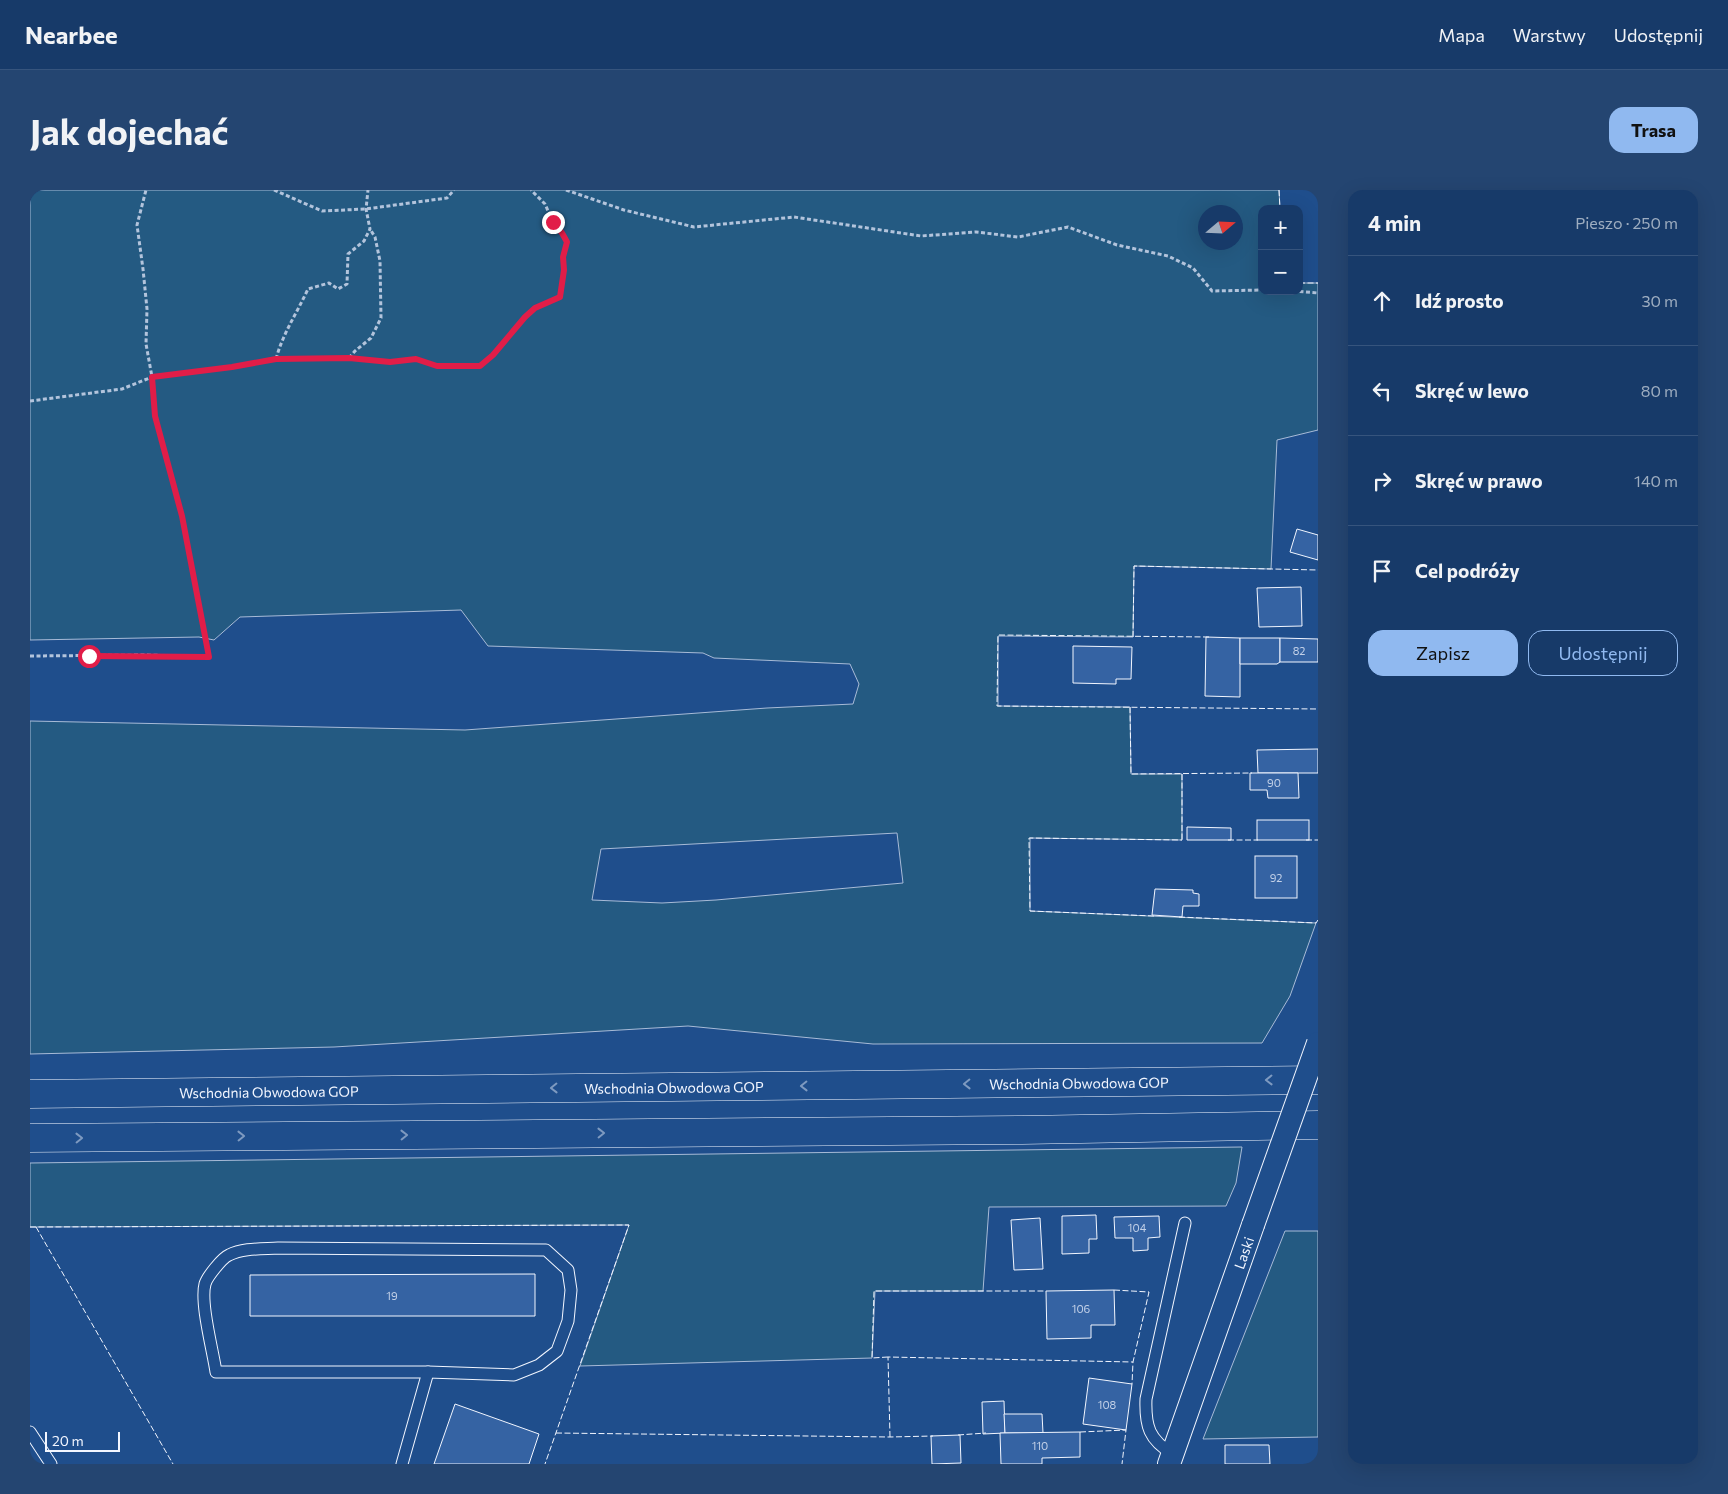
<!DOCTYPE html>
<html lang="pl">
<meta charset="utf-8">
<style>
body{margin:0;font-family:Commissioner,sans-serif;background:#244571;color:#f1f3f6}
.controls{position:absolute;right:15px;top:15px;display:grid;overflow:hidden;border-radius:10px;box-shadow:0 5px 20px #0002}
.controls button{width:45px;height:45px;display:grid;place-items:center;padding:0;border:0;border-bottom:1px solid #36547d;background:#173a69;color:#f1f3f6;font:25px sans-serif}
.compass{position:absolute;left:1168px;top:15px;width:45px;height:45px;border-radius:50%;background:#173a69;box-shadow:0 5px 20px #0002;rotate:71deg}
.scale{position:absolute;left:15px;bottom:12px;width:75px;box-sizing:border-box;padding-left:5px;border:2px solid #f2f6ff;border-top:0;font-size:14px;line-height:18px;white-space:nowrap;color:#f2f6ff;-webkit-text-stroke:4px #1f4e8c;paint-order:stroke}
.stop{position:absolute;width:15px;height:15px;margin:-11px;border:4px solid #e11d48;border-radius:50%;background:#fff}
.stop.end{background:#e11d48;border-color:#fff;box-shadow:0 1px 5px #0008}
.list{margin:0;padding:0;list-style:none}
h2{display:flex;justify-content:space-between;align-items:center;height:65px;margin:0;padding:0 20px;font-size:21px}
h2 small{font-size:16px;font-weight:400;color:#9eadc0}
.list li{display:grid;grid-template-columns:32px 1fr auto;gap:15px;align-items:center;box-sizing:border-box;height:90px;padding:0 20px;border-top:1px solid #36547d}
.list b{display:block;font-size:19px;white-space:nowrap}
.list em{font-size:16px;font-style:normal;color:#9eadc0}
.actions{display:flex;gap:10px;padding:15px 20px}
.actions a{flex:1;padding:11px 0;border:1px solid #90b9f0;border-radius:15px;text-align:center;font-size:18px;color:#90b9f0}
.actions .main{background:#90b9f0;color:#111}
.icon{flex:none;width:28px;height:28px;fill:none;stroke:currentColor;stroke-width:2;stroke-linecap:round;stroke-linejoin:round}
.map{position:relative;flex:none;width:1288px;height:1274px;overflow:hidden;border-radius:15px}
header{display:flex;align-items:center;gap:30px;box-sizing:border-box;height:70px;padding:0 25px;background:#173a69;border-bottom:1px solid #36547d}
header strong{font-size:24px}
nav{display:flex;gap:28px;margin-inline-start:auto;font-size:18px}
.intro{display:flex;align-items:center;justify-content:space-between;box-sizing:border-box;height:120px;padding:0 30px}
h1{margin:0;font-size:35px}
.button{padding:12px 22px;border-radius:15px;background:#90b9f0;color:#111;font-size:18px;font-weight:700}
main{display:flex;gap:30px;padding:0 30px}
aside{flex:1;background:#173a69;border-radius:15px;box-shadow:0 5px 20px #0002}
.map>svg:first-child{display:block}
</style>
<header>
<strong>Nearbee</strong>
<nav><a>Mapa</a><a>Warstwy</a><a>Udostępnij</a></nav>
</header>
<div class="intro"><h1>Jak dojechać</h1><a class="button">Trasa</a></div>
<main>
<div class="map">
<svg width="1288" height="1274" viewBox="0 0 1288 1274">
<rect width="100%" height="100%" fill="#1f4e8c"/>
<!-- green -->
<g fill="#245a82" stroke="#a8bbd7" fill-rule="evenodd">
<path d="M 0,0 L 1249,0 L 1250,19 L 1232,19 L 1232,101 L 1269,101 L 1269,93 L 1288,93 L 1288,240 L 1247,250 L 1241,379 L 1104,376 L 1103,447 L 968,446 L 968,516 L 1100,517 L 1101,584 L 1152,584 L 1152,650 L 1000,648 L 1000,721 L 1286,733 L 1260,806 L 1232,853 L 843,854 L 658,836 L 304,857 L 0,864 L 0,531 L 435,540 L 737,518 L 823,514 L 829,494 L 820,474 L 684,468 L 673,463 L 458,456 L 431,420 L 210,427 L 184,450 L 169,447 L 0,450 ZM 1176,22 L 1206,22 L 1206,52 L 1176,52 ZM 867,643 L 873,693 L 686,710 L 632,713 L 562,710 L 571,659 Z"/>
<path d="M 1212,957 L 1206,993 L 1196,1016 L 959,1017 L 953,1101 L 845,1101 L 842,1168 L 550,1176 L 599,1035 L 0,1037 L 0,973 Z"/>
<path d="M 1255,1041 L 1288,1041 L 1288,1247 L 1173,1249 Z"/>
</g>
<!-- building -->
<g fill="#3563a3" stroke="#f2f6ff">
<path d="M 1267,339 L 1288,345 L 1288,370 L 1260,362 Z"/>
<path d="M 1271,397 L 1272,436 L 1229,437 L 1227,398 Z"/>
<path d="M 1176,447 L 1210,448 L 1210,507 L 1175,506 Z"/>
<path d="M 1210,448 L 1250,448 L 1250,472 L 1247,474 L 1210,474 Z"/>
<path d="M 1250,448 L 1288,449 L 1288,472 L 1250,472 Z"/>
<path d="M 1043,456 L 1102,457 L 1101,489 L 1086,489 L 1086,494 L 1043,493 Z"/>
<path d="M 1288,559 L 1288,583 L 1228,583 L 1227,560 Z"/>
<path d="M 1220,583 L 1268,583 L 1269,608 L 1238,608 L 1237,600 L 1220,600 Z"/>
<rect x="1227" y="630" width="52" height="20"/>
<path d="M 1157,637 L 1201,638 L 1201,650 L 1157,650 Z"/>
<rect x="1225" y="666" width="42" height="42"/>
<path d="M 1125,699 L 1163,700 L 1163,703 L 1169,704 L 1169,716 L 1153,716 L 1152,727 L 1122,725 Z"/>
<path d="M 1066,1025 L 1067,1049 L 1059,1049 L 1059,1063 L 1032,1064 L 1032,1026 Z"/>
<path d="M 1129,1026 L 1130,1047 L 1118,1048 L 1118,1060 L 1103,1061 L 1103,1048 L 1085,1048 L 1084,1027 Z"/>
<path d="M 1010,1028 L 1013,1079 L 984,1080 L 981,1030 Z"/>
<path d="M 505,1084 L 505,1126 L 220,1126 L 220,1085 Z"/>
<path d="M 1084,1100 L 1085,1135 L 1061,1135 L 1061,1148 L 1017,1149 L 1016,1101 Z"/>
<path d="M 1059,1188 L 1102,1194 L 1096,1240 L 1053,1234 Z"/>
<path d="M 974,1211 L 975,1243 L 953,1244 L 952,1212 Z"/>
<path d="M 425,1214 L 509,1244 L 499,1274 L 404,1274 Z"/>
<path d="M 974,1224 L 1012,1224 L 1013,1243 L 975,1243 Z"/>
<path d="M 1050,1242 L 1050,1267 L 1012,1268 L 1012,1274 L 971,1274 L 970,1243 Z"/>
<path d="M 930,1245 L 931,1273 L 902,1274 L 901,1246 Z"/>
<path d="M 1195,1255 L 1239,1255 L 1240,1274 L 1195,1274 Z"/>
</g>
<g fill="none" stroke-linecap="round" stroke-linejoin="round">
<defs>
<g id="service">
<path d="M 248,1058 L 516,1060 L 538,1080 L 541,1100 L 538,1131 L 527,1161 L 509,1175 L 484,1185 L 398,1182 L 186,1182 C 183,1161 170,1113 175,1094 C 177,1087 192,1068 199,1065 C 213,1058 232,1059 248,1058 Z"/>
<path d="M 0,1242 L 21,1274"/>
<path d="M 1143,1264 C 1119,1250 1115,1236 1116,1209 L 1155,1033"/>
<path d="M 372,1274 L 398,1182"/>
</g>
<g id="minor">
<path id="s1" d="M 1139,1274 L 1223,1035"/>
</g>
<g id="motorway">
<path id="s2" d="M 0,904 L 1288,890"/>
<path d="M 0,948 L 992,940 L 1288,935"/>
</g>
</defs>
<!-- service casing -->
<use href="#service" stroke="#f2f6ff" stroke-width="13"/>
<!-- minor casing -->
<use href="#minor" stroke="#f2f6ff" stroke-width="24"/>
<!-- motorway casing -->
<use href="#motorway" stroke="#f2f6ff" stroke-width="29"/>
<!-- path -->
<g stroke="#b3c4dc" stroke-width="3" stroke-dasharray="4 2.5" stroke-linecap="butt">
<path d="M 244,0 L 292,21 L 336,19 L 417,8 L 424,0"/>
<path d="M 536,0 L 594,20 L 664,37 L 764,27 L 891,46 L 946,42 L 988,47 L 1038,37 L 1087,55 L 1138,66 L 1163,78 L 1182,101 L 1232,100"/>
<path d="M 1263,101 L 1288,103"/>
<path d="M 319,168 L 325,161 L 341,148 L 351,128 L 350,71 L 345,47 L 340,39"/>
<path d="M 246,169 C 253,143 267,123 278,99 L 299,93 L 308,99 L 317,94 L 318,64 L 334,51 L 340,39 L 336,19 L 338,0"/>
<path d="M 0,211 L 92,199 L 122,187 L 201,177 L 246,169 L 319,168 L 360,172 L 386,169 L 407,176 L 450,176 L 463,165 L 495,127 L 505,118 L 530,107 L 534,80 L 533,67 L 537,53 L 532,43 L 523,32 L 515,14 L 501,0"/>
<path d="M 0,466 L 117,465 L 179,467 L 152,325 L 125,226 L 122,187 L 116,154 L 117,119 L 113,79 L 107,35 L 116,0"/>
</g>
<!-- service -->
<use href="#service" stroke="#1f4e8c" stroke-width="11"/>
<!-- minor -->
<use href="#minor" stroke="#1f4e8c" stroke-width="22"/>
<!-- motorway -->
<use href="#motorway" stroke="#1f4e8c" stroke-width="28"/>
<defs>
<path id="minor-bridge" d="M 1223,1035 L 1288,853"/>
</defs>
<!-- minor-bridge casing -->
<use href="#minor-bridge" stroke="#f2f6ff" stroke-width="24" stroke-linecap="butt"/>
<!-- minor-bridge -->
<use href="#minor-bridge" stroke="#1f4e8c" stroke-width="22"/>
<!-- fence -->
<g stroke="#f2f6ff" stroke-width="1" stroke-dasharray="6 2.5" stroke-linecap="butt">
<path d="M 1249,0 L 1250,19"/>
<path d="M 1269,93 L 1288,93"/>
<path d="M 1103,447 L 1104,376 L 1288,380"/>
<path d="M 1179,447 L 968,445 L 967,516 L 1288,519"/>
<path d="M 1100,517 L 1101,584 L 1222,583"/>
<path d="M 1152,584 L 1152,650 L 1153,650"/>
<path d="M 1198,650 L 1228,650"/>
<path d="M 1276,650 L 1288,650"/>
<path d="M 1124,726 L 1000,721 L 999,648 L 1152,650"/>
<path d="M 1149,727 L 1286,733 L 1288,730"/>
<path d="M 0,1037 L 599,1035 L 515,1274"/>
<path d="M 6,1037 L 143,1274"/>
<path d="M 1084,1100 L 1119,1102 L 1103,1172 L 1102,1194"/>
<path d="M 858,1167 L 842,1168 L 844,1101 L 1016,1101"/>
<path d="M 1050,1242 L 1096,1240 L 1092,1274"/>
<path d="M 526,1243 L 860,1247 L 903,1246"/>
<path d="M 928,1245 L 956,1243"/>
<path d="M 860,1247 L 858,1167 L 1103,1172"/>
</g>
</g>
<!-- one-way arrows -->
<defs><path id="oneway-chevron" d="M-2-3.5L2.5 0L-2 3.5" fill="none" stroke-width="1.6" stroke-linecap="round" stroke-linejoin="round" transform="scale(1.25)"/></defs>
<g stroke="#7e9ac0">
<use href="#oneway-chevron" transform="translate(1239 890) rotate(179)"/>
<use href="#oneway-chevron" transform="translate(937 894) rotate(179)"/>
<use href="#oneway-chevron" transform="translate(774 896) rotate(179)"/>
<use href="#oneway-chevron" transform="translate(524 898) rotate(179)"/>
<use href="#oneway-chevron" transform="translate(571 943) rotate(-1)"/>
<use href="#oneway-chevron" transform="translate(374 945) rotate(-1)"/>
<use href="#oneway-chevron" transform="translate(211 946) rotate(-1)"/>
<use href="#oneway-chevron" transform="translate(49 948) rotate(-1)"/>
</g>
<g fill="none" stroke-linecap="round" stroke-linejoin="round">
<!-- route -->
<path stroke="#e11d48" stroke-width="6" d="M 59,466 L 179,467 L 152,326 L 125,226 L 122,187 L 202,177 L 246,169 L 319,168 L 360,172 L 386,169 L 407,176 L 450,176 L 463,165 L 495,127 L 505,118 L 530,107 L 534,80 L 533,67 L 537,52 L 532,43 L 523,32"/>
</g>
<g text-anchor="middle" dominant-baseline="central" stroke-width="4" stroke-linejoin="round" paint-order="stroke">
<!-- number labels -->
<g font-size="11" fill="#c3d1e8">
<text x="1269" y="460">82</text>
<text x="1244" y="592">90</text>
<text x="1246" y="687">92</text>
<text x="1107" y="1037">104</text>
<text x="362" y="1105">19</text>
<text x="1051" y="1118">106</text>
<text x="1077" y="1214">108</text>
<text x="1010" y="1255">110</text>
</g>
<!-- street labels -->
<g font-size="14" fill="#f2f6ff" stroke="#1f4e8c">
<text stroke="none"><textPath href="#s2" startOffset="1049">Wschodnia Obwodowa GOP</textPath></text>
<text stroke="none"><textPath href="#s2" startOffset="644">Wschodnia Obwodowa GOP</textPath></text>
<text stroke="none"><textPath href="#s2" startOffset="239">Wschodnia Obwodowa GOP</textPath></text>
<text stroke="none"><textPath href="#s1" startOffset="224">Laski</textPath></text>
</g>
</g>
</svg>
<div class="controls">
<button>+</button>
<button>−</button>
</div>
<svg class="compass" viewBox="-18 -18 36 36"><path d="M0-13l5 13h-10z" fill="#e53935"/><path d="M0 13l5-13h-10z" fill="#9eadc0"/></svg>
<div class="scale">20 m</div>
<div class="stop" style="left:59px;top:466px"></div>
<div class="stop end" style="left:523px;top:32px"></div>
</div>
<aside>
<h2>4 min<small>Pieszo · 250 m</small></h2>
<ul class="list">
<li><svg class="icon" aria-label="ahead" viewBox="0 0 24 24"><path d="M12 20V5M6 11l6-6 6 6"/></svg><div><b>Idź prosto</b></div><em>30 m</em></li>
<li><svg class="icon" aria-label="left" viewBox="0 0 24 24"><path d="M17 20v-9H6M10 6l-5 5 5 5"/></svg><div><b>Skręć w lewo</b></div><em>80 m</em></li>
<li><svg class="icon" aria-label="right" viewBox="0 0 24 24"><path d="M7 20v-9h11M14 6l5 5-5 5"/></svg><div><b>Skręć w prawo</b></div><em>140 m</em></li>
<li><svg class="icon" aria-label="arrive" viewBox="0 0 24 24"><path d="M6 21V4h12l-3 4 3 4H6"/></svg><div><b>Cel podróży</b></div></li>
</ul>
<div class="actions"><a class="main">Zapisz</a><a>Udostępnij</a></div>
</aside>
</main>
